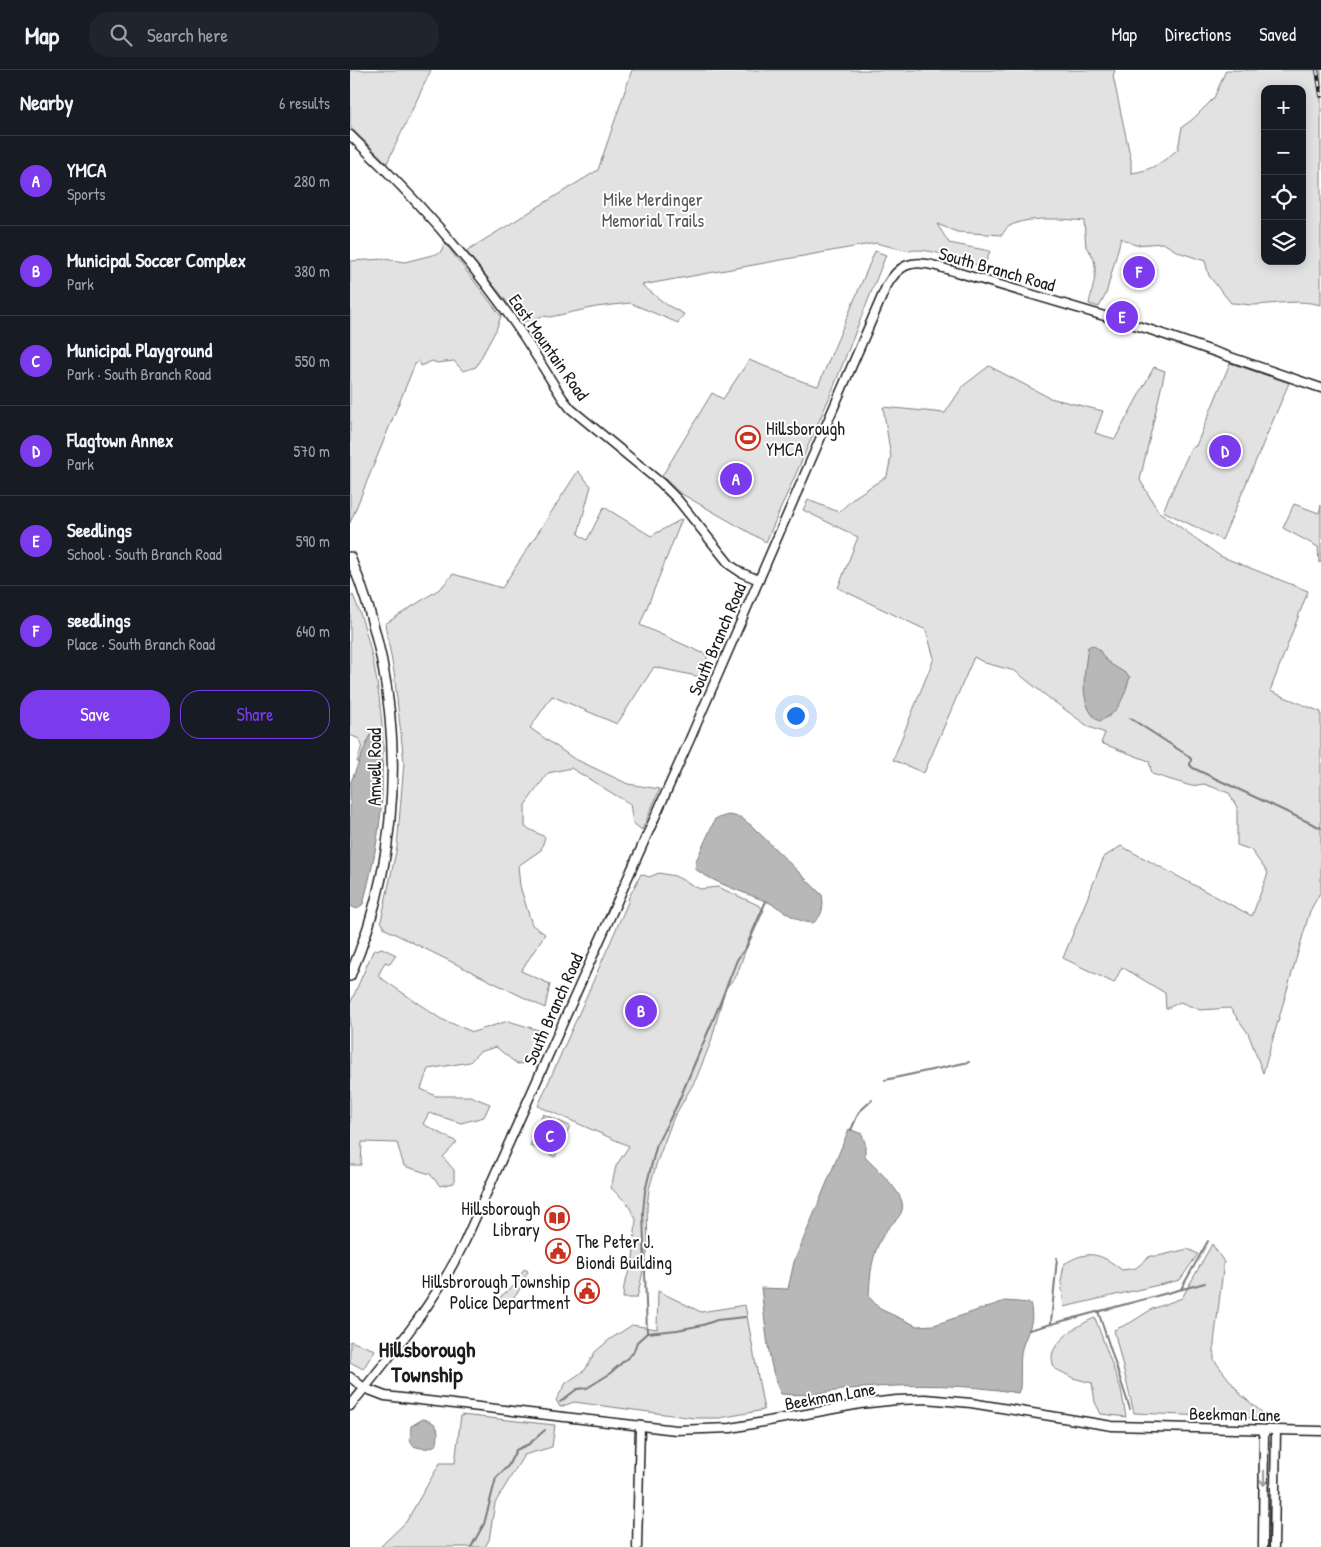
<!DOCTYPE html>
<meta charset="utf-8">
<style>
body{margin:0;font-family:"Patrick Hand",sans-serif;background:#20242c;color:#f1f3f6}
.controls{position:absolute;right:15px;top:15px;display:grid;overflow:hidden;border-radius:10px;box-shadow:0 2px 12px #0003}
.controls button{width:45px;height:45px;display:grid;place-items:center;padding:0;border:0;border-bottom:1px solid #363941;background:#171b24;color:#f1f3f6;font:25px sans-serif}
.you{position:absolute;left:445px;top:645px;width:18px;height:18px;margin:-12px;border:4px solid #fff;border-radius:50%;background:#1a73e8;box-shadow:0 0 0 8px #1a73e833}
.badge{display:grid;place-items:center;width:32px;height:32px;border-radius:50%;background:#7c3aed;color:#fff;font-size:16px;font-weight:700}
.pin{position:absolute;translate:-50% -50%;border:2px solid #fff;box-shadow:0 1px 5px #0006}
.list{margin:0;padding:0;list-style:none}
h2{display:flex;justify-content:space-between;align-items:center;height:65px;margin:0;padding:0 20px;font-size:21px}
h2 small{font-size:16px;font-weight:400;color:#9ea1a6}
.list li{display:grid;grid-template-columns:32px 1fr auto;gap:15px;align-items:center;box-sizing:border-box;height:90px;padding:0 20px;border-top:1px solid #363941}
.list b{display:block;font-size:19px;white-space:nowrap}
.list p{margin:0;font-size:16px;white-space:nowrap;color:#9ea1a6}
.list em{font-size:16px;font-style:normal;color:#9ea1a6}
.actions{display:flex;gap:10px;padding:15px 20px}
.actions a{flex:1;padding:11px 0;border:1px solid #7c3aed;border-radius:20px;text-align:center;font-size:18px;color:#7c3aed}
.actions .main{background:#7c3aed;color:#fff}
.icon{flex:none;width:28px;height:28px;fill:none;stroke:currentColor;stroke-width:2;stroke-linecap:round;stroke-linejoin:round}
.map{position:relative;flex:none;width:971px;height:1477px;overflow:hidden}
header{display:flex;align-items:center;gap:30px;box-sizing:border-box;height:70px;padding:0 25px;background:#171b24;border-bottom:1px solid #363941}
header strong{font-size:24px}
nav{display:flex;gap:28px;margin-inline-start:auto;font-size:18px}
.search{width:350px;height:45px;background:#20242c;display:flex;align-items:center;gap:12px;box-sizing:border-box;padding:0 18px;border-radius:20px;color:#9ea1a6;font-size:19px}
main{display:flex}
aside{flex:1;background:#171b24}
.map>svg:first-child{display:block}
</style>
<header>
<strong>Map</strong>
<div class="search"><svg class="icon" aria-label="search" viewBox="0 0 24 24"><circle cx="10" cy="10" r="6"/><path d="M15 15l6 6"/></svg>Search here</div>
<nav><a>Map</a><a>Directions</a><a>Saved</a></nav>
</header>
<main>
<aside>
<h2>Nearby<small>6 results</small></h2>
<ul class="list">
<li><span class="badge">A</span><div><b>YMCA</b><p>Sports</p></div><em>280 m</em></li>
<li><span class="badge">B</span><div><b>Municipal Soccer Complex</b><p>Park</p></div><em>380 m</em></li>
<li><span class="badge">C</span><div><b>Municipal Playground</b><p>Park · South Branch Road</p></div><em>550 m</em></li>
<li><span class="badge">D</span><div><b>Flagtown Annex</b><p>Park</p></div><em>570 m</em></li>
<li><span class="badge">E</span><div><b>Seedlings</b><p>School · South Branch Road</p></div><em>590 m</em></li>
<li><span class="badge">F</span><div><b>seedlings</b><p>Place · South Branch Road</p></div><em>640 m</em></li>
</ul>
<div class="actions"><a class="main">Save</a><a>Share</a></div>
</aside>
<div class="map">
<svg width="971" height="1477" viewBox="0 0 971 1477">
<rect width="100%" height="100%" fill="#fff"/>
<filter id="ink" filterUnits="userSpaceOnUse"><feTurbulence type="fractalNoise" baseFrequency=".02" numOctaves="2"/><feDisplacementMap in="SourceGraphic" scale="10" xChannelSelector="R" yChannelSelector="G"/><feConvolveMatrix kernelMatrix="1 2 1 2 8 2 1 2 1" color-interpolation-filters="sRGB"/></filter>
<g filter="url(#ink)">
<!-- green -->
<g fill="#e2e2e2" stroke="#7f7f7f" fill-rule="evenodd">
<path d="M 0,0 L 81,0 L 37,93 L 0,57 Z"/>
<path d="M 282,0 L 765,0 L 763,6 L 781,90 L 781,103 C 801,101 813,92 828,79 L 832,57 L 843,49 L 864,28 L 876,0 L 971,0 L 971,235 C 949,229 927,234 904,235 C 896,235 888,233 881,233 L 859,206 L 855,191 L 828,182 L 813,173 L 785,175 L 771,168 L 756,224 L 749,237 L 739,234 C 743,214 752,193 736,177 L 734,151 C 716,149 676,146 660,156 C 657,157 654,162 652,165 L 607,162 L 587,154 L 599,173 L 640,181 L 634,197 C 618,192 575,176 559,181 L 526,173 L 292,215 L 317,235 L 334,244 L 328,253 L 280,233 L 246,237 L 200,247 L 193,246 L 173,252 L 116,181 L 248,100 ZM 915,19 L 952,19 L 952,191 L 915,191 Z"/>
<path d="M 95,173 L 151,246 L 146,260 L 126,297 L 113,301 L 104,291 L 87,293 L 82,291 L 71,296 L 69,291 L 65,294 L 0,453 L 0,191 L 34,189 L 55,192 L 90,183 Z"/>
<path d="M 525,181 L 536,185 L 480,326 L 416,472 L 330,423 L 312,406 L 362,323 L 373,329 L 399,290 L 454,312 L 468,316 Z"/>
<path d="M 880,293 L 939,313 L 872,470 L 813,441 L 841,378 L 846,376 Z"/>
<path d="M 639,296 L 700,328 L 753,341 L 745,363 L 765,369 L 804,297 L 815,301 L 790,410 L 808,441 L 870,486 L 958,521 L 920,621 L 971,642 L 971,821 L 960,841 L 913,1003 L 898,963 L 880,938 L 850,940 L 830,932 L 816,939 L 815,923 L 772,897 L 764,913 L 713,888 L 754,787 L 771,776 L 902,846 L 918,803 L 901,780 L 887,775 L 887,737 L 879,723 L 854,714 L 841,716 L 802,704 L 799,691 L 751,673 L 755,663 L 739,657 L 699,628 L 665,601 L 635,593 L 624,587 L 574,703 L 543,690 L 584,588 L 576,560 L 488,518 L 508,467 L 453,440 L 458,430 L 489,442 L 505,427 L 537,406 L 541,387 L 533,337 L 595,343 L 613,316 Z"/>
<path d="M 228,401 L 241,416 L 228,464 L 237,470 L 254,437 L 301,466 L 332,449 L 290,555 L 357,585 L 357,594 L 351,607 L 304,597 L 267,654 L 202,626 L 180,658 L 223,688 L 278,714 L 310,719 L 292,760 L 283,753 L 280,734 L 221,698 L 198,703 L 175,735 L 175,757 L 195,767 L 191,780 L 168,796 L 170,816 L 182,855 L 195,864 L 171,901 L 200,914 L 195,938 L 35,859 L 31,851 L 47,777 L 54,692 L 44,602 L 35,554 L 91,518 L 103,504 L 152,518 Z"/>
<path d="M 944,434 L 969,443 L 971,435 L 971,492 L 969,493 L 968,477 L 933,458 Z"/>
<path d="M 3,525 C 22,570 31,625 33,673 C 34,690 31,707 30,724 L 22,694 L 7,692 L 12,675 L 9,669 L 0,665 L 0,527 Z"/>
<path d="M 309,803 L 325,806 L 350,819 L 368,817 L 408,835 L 414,840 L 394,884 L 387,905 L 375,919 L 361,972 L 346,1009 L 323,1049 L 307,1092 L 299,1119 L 297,1137 L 298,1179 L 287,1228 L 273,1228 L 274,1216 L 283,1189 L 286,1149 L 277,1133 L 261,1118 L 266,1096 L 279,1076 L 188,1036 L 279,830 L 278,829 L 291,804 L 299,807 Z"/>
<path d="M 32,878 L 46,885 L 40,894 L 35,892 L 28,906 L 91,949 L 123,962 L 158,951 L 192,961 L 193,969 L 181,993 L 167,994 L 146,977 L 129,982 L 120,992 L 78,999 L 71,1019 L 86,1026 L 120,1026 L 140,1034 L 134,1047 L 111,1053 L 79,1043 L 73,1054 L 107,1072 L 93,1087 L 104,1100 L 104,1113 L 90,1116 L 80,1104 L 54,1096 L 47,1073 L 12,1072 L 11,1095 L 0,1095 L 0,934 L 23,881 Z"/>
<path d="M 193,1044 L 220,1056 L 205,1087 L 180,1076 Z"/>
<path d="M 862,1174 L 874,1192 L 864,1273 L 864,1290 L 891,1325 L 913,1343 L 908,1348 L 784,1343 L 764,1260 L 780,1253 L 802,1239 L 832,1228 Z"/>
<path d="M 838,1179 L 848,1184 L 830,1210 L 714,1237 L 711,1212 L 714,1194 C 739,1179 750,1183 772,1200 L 786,1198 L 800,1186 L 808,1186 Z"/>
<path d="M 174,1199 L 178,1201 L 167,1224 L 155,1236 L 150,1227 L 166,1214 Z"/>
<path d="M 308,1221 L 351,1242 L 395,1235 L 414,1340 L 370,1348 L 344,1348 L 224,1332 L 210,1337 L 206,1330 L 216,1313 L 235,1300 L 245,1282 L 259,1270 L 282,1255 L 307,1259 Z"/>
<path d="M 745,1248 L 771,1319 L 776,1347 L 751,1344 L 745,1332 L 742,1313 L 723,1308 L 704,1298 C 703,1294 702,1289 702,1286 C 704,1270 731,1253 745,1248 Z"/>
<path d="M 0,1271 L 25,1280 L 13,1299 L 0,1292 Z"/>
<path d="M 111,1345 L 205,1355 L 202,1377 L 174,1385 L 145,1433 L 139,1470 L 135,1477 L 30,1477 L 56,1452 L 90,1393 L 105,1393 Z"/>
<path d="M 920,1372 L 922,1373 L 922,1412 L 920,1413 L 917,1412 L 918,1373 Z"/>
<path d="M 919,1435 L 922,1437 L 921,1477 L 916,1477 L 917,1437 Z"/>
</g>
<!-- water -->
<g fill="#b8b8b8" stroke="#7a7a7a">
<path d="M 742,575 C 752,580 750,583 756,590 C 763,597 773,600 780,607 C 774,625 770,644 749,651 C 727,636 735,600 738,577 Z"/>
<path d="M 20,665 L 27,669 C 40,719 26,784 13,834 L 7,839 L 0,836 L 0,714 Z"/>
<path d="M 378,745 L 390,747 L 402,756 L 472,825 C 474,836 473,846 463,853 C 447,853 434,840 420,833 C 394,822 370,816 345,799 L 346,791 L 365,749 Z"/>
<path d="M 499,1059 L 512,1064 L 515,1073 L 515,1087 C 525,1098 548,1117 552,1132 C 555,1146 543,1151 536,1161 C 522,1181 520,1203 519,1227 L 530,1239 L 567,1256 L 584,1255 L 655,1231 L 680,1233 C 685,1252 679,1258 673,1275 C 669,1285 671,1306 670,1318 L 668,1323 C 616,1314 563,1314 511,1318 C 484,1320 458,1327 431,1324 C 418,1299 415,1248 411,1218 L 438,1219 L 444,1192 Z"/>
<path d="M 73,1349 C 89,1352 89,1360 87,1374 C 78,1380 73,1379 63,1376 L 60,1371 L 61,1356 Z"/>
</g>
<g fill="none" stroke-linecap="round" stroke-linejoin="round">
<!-- stream -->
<g stroke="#7a7a7a" stroke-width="2">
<path d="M 780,648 L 837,685 L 841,689 L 840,695 L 843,698 L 971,758"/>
<path d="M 535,1010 L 619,992"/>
<path d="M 501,1060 L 509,1042 L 522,1030"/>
<path d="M 831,1219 L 858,1171"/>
<path d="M 748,1241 L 780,1339"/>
<path d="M 701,1253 L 707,1188"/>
<path d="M 679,1260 L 855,1213"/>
<path d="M 297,1263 L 327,1260 L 353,1255 L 367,1250 L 395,1247"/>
<path d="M 210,1332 L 227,1319 L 237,1318 L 258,1305 L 283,1283 L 287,1272 L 297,1263 L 293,1142 L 295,1121 L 302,1093 L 307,1074 L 327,1035 L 366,943 L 387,890 L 396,877 L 416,831"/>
<path d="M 121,1477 L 134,1454 L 146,1408 L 158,1396 L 166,1380 L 179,1374 L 195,1360"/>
</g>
<defs>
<g id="tertiary">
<path d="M 0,65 C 62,124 121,190 170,261 C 185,283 198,306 213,329 L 221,339 L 311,413 L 328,430 L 380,495 L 392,503 L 409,510"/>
<path d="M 0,1307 L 14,1318 L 35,1326 L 326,1360 L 381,1358 L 510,1334 L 547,1330 L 575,1329 L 621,1333 L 762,1356 L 971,1361"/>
<path d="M 0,1336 C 42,1284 86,1232 115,1171 L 340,669 L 536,217 C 548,195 561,189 586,196 L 798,259 L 971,318"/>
<path d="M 287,1477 L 290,1356"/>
<path d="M 913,1477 L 914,1360"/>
<path d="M 924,1477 L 926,1360"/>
</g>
<path id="secondary" d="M 0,487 C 56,621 57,773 0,906"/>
</defs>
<!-- tertiary casing -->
<use href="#tertiary" stroke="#1c1c1c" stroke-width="11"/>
<!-- secondary casing -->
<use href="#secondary" stroke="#1c1c1c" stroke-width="12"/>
<!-- tertiary -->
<use href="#tertiary" stroke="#fff" stroke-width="8"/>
<!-- secondary -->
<use href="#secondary" stroke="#fff" stroke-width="9"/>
<defs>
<path id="rail" d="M 967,0 L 971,26"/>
</defs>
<!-- rail casing -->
<use href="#rail" stroke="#1c1c1c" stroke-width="4"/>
<!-- rail -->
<use href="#rail" stroke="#fff" stroke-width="2" stroke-dasharray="5.5" stroke-linecap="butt"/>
</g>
<!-- one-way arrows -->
<defs><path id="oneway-shaft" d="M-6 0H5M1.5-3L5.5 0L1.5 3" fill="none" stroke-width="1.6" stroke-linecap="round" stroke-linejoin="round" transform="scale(1.25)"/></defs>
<use stroke="#999" href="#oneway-shaft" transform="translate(914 1408) rotate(91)"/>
</g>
<!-- icons -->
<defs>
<symbol id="stadium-ring" viewBox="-11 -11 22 22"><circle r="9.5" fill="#fff" stroke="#c8321e" stroke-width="1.5"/><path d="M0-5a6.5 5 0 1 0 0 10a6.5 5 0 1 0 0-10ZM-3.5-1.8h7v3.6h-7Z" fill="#c8321e"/></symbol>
<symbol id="library-ring" viewBox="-11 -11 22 22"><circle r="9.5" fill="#fff" stroke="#c8321e" stroke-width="1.5"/><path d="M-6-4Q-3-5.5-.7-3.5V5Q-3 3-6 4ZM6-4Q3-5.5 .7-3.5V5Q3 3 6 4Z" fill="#c8321e"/></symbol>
<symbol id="civic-ring" viewBox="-11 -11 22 22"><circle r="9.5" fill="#fff" stroke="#c8321e" stroke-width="1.5"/><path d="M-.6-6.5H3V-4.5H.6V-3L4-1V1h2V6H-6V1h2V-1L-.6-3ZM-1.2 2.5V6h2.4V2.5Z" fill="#c8321e"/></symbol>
</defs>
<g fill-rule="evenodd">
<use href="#stadium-ring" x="384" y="354" width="28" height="28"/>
<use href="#library-ring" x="193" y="1134" width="28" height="28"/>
<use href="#civic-ring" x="194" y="1167" width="28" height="28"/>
<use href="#civic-ring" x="223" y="1207" width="28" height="28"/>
</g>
<g text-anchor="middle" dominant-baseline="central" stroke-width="4" stroke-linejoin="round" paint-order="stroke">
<!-- park labels -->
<g font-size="18" fill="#575757" stroke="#fff">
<text x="303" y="129">Mike Merdinger<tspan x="303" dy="21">Memorial Trails</tspan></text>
</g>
<!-- street labels -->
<g font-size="18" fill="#1c1c1c" stroke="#fff">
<text transform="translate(647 199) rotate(16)">South Branch Road</text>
<text transform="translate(199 277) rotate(55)">East Mountain Road</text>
<text transform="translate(367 569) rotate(-67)">South Branch Road</text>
<text transform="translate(24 697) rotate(-90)">Amwell Road</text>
<text transform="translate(203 939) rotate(-66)">South Branch Road</text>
<text transform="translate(480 1326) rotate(-10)">Beekman Lane</text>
<text transform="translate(885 1344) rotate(1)">Beekman Lane</text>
</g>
<!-- poi labels -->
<g font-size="18" fill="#1c1c1c" stroke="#fff" text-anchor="start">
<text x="416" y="358">Hillsborough<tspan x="416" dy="21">YMCA</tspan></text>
<text x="190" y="1138" text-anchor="end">Hillsborough<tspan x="190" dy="21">Library</tspan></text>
<text x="226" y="1171">The Peter J.<tspan x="226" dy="21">Biondi Building</tspan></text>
<text x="220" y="1211" text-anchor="end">Hillsbrorough Township<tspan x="220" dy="21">Police Department</tspan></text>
</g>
<!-- district labels -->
<g font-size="22" font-weight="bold" fill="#1c1c1c" stroke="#fff">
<text x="77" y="1279">Hillsborough<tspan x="77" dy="25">Township</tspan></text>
</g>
</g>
</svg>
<div class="controls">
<button>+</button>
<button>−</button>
<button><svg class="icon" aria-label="locate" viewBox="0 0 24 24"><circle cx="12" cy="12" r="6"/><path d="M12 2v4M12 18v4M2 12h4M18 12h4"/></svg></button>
<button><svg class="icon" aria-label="layers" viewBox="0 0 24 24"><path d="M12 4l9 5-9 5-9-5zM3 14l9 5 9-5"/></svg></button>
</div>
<div class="you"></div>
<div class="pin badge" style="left:386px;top:409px">A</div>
<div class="pin badge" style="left:291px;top:941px">B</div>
<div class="pin badge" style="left:200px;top:1066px">C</div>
<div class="pin badge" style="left:875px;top:381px">D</div>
<div class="pin badge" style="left:772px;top:247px">E</div>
<div class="pin badge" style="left:789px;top:202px">F</div>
</div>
</main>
